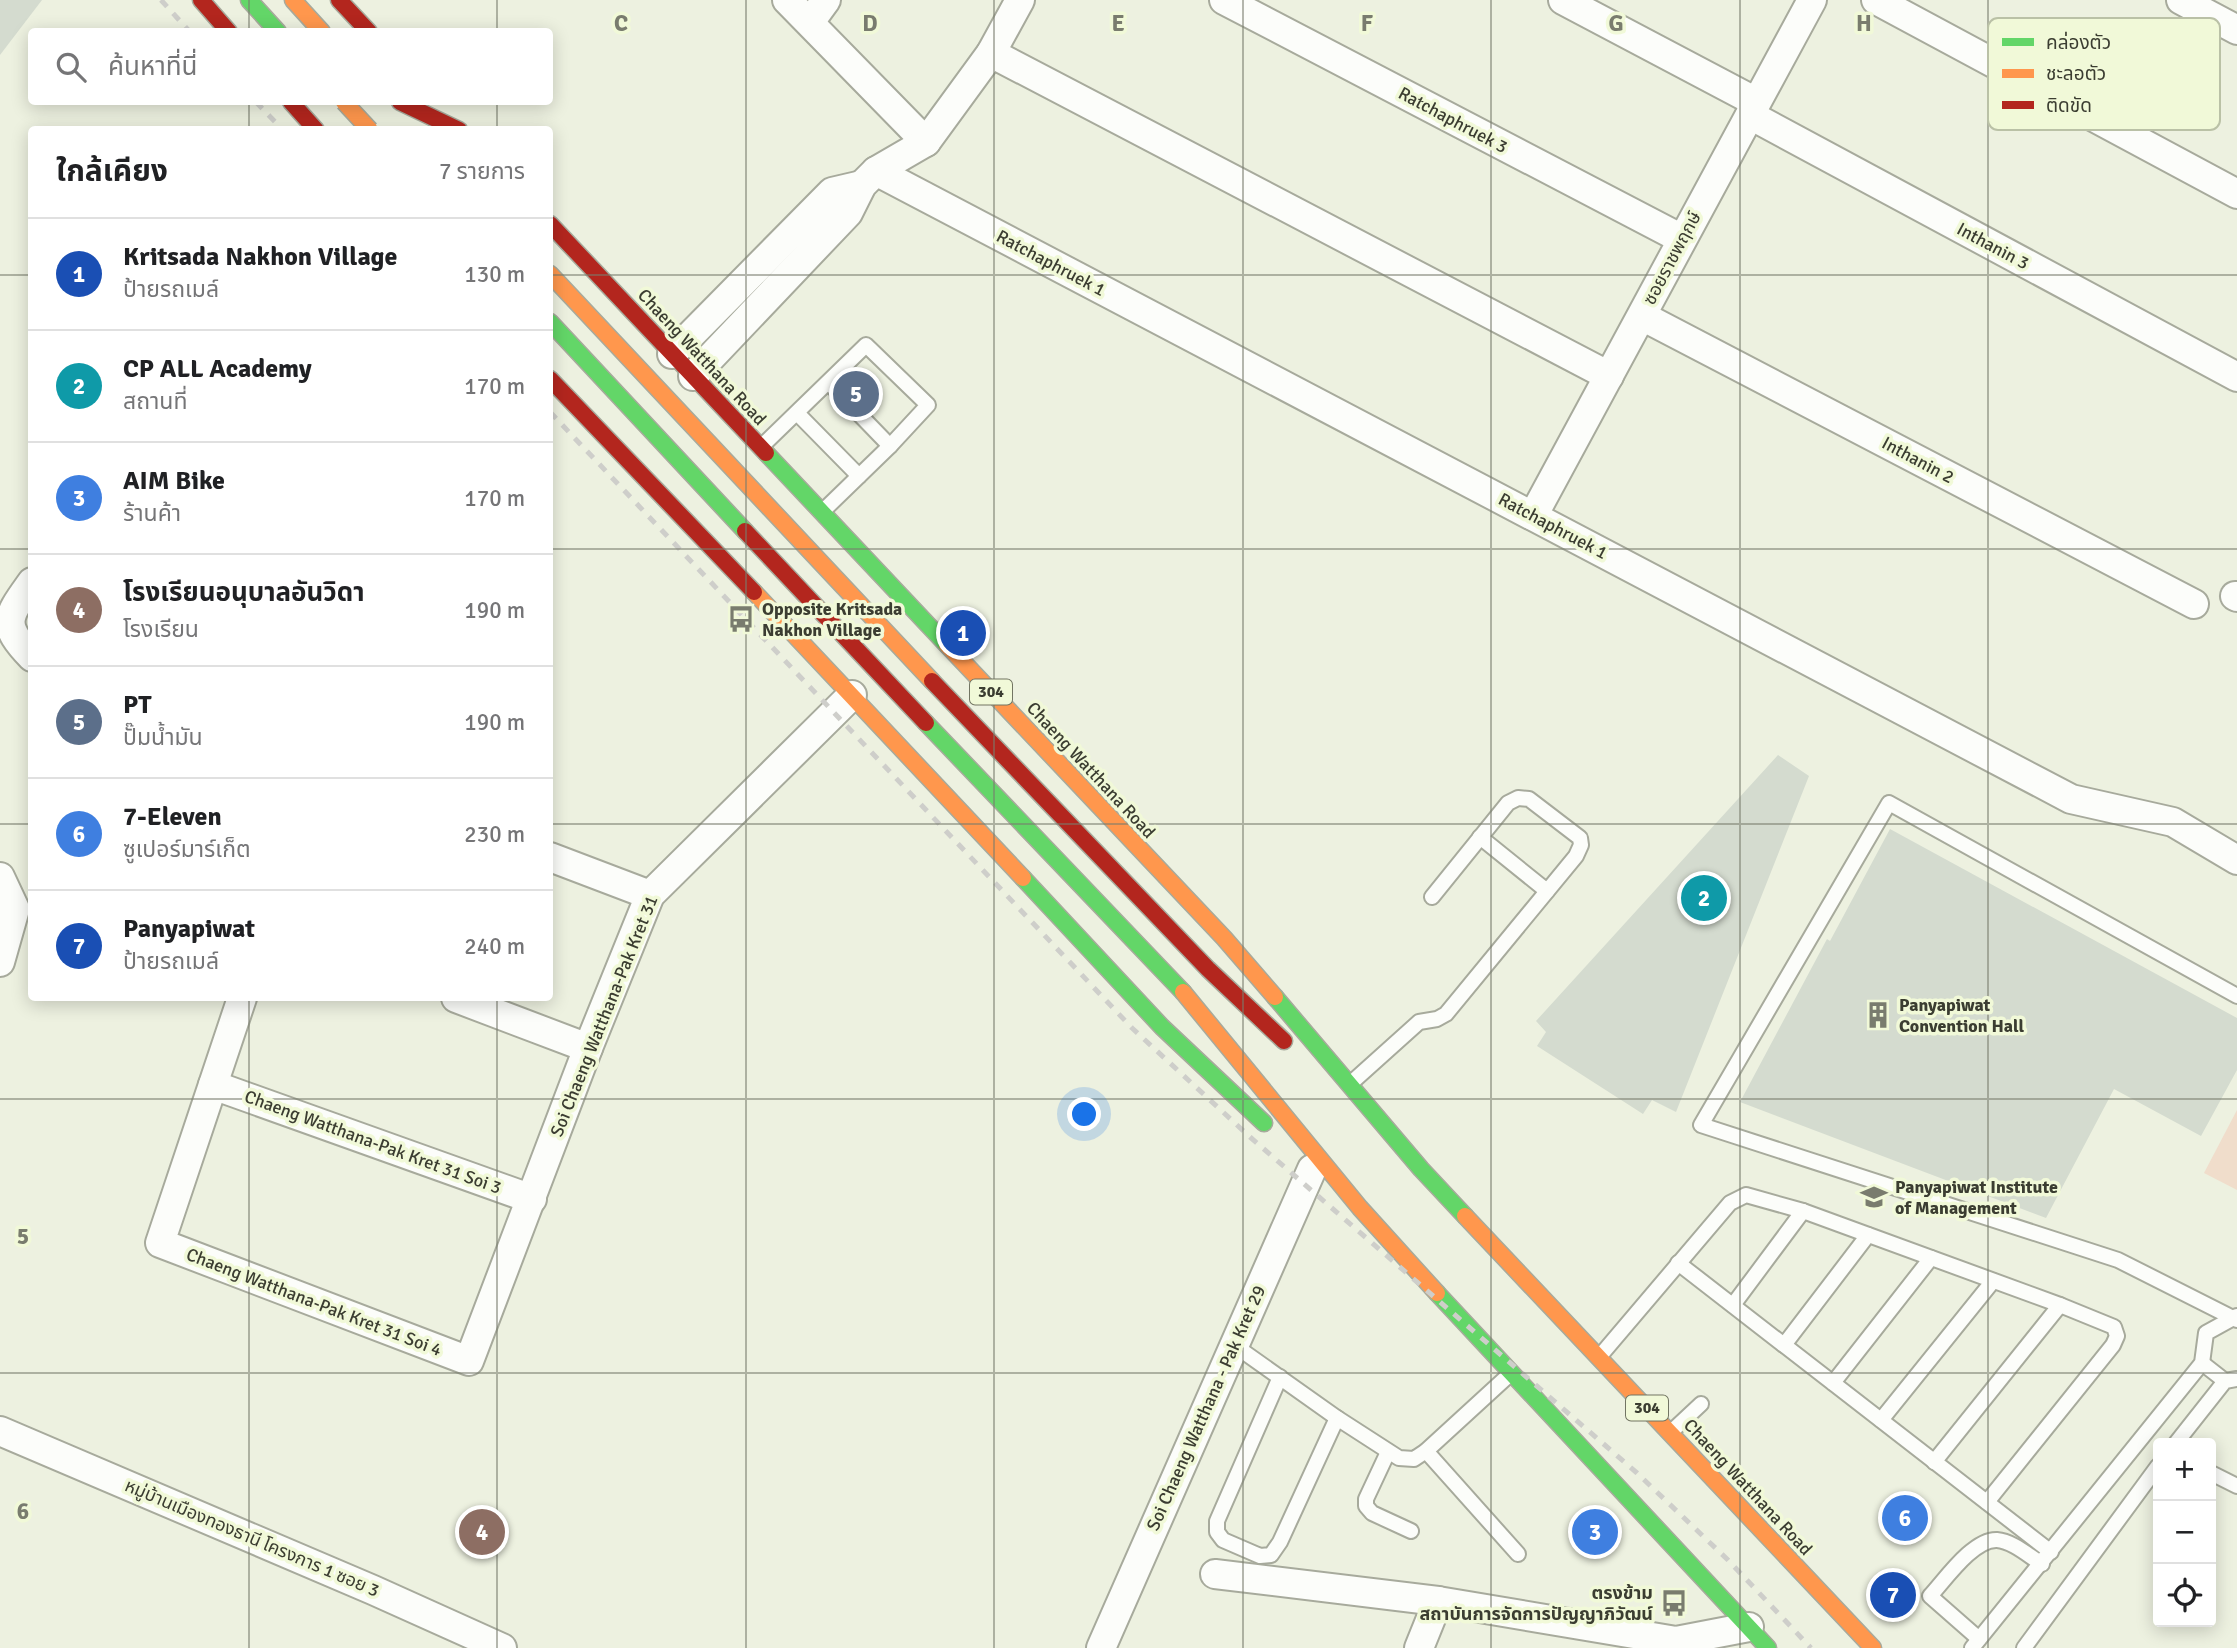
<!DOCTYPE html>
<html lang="th">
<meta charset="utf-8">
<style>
body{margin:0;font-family:Signika,"Noto Sans Thai",sans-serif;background:#f6f6f6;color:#202124}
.controls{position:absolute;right:21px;bottom:21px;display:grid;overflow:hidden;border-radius:7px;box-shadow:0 4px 18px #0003}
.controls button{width:63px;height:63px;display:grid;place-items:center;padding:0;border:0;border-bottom:2px solid #e0e0e0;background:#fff;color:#202124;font:35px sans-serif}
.you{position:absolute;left:1085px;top:1115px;width:24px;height:24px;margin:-18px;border:5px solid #fff;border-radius:50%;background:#1a73e8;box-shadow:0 0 0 10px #1a73e833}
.badge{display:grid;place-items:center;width:46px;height:46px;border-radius:50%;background:#797c6e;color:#fff;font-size:23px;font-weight:700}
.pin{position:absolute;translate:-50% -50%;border:4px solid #fff;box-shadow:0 2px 7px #0006}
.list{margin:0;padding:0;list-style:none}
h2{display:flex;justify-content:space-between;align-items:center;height:91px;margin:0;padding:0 28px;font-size:30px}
h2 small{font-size:23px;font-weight:400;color:#757577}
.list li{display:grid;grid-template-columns:46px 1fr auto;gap:21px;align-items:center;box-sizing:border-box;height:112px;padding:0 28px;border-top:2px solid #e0e0e0}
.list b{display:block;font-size:26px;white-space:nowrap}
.list p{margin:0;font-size:23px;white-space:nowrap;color:#757577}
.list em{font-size:23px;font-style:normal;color:#757577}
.icon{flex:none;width:38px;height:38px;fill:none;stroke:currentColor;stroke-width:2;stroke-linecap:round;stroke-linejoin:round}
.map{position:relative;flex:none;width:2237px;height:1648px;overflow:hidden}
.search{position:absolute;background:#fff;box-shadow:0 4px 18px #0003;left:28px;top:28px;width:525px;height:77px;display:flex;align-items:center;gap:18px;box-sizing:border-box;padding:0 24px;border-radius:7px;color:#757577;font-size:26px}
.panel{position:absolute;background:#fff;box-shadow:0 4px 18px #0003;left:28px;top:126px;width:525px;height:875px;border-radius:7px}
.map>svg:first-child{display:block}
</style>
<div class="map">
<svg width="2237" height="1648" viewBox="0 0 2237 1648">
<rect width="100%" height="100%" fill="#edf1e0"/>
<!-- green -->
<path fill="#f0ddcb" d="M 2237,1110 L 2237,1190 L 2204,1173 Z"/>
<!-- building -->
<g fill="#d4dbcf">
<path d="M 0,0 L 42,0 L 0,55 Z"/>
<path d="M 1778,755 L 1809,776 L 1676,1112 L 1652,1100 L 1643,1114 L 1537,1046 L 1546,1032 L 1536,1021 Z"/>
<path d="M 1890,829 L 2237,1018 L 2237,1070 L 2201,1136 L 2114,1089 L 2046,1218 L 1740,1102 L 1827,939 L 1830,941 Z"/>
</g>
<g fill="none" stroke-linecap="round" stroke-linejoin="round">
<defs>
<g id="lane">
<path d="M 829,383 L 890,446"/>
<path d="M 797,413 L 859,476"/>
<path d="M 762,446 L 866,345 L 928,405 L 890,446 L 824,510"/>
<path d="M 1480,837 L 1547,891"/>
<path d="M 2237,996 L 1889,803 L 1701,1125 L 2118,1260 L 2237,1320"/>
<path d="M 1350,1084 L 1419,1022 L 1437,1019 L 1446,1014 L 1576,856 L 1581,845 L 1580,838 L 1529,799 L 1518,798 L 1508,803 L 1432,897"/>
<path d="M 1678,1263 L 2051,1552"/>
<path d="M 1733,1305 L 1803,1211"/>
<path d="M 1234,1345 L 1337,1418 L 1399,1458 L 1414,1459 L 1426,1451 L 1509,1375"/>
<path d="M 1784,1345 L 1868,1235"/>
<path d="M 1600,1356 L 1730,1203 L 1746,1195 L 1803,1211 L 2060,1305 L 2114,1327 L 2117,1336 L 2113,1345 L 1987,1502"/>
<path d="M 2202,1363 L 2225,1381"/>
<path d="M 1280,1377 L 1217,1521 L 1217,1532 L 1223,1540 L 1260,1556 L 1271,1555 L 1280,1542 L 1337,1418"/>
<path d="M 1833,1383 L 1931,1258"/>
<path d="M 1881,1420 L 1993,1281"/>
<path d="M 1671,1432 L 1701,1404"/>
<path d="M 2176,1443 L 2225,1381 L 2237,1379"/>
<path d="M 1426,1451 L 1518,1554"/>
<path d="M 1388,1452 L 1366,1499 L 1366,1506 L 1372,1513 L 1411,1531"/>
<path d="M 1934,1462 L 2060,1305"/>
<path d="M 2211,1473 L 2237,1486"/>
<path d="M 1979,1639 L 1930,1596 C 1945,1580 1973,1539 1997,1540 C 2012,1541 2029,1556 2042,1564"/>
<path d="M 1972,1648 L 2202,1363 L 2206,1333 L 2237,1316"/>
<path d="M 2024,1648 L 2158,1466"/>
</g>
<g id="street">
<path d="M 787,0 L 926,142"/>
<path d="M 1224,0 L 1682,239"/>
<path d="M 1563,0 L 1756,102"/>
<path d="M 1876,0 L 2237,194"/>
<path d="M 2181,0 L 2237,30"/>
<path d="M 810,22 L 826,0"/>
<path d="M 991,53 L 1609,376"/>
<path d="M 1750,115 L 2237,377"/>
<path d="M 876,171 L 2071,799 L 2173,822 L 2237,860"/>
<path d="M 1642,316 L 2194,604"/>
<path d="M 672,354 L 832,192 L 862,185"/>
<path d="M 693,376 L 848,213 L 862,185 L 876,171 L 926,142 L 991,53 L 1020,0"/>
<path d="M 1533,516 L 1812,0"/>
<path d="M 32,582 C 7,617 0,624 32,657"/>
<path d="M 2235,596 L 2237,597"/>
<path d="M 550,857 L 650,895"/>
<path d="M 0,877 L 15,909 L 0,962"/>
<path d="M 242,998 L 160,1243 L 469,1361 L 588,1048 L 650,895 L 852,695"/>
<path d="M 456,998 L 588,1048"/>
<path d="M 213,1085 L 532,1199"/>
<path d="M 0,1431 L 373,1590 L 502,1648"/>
<path d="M 1215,1574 L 1438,1601"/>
<path d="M 1101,1648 L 1312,1169"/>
<path d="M 1419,1648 L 1438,1601 L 1676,1641 L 1749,1627"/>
</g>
<g id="fast">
<path d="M 249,0 L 278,32"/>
<path d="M 550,322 L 745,531"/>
<path d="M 766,453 L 947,645"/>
<path d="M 926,723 L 1183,992"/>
<path d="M 1023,878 L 1162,1027 L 1264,1123"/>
<path d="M 1275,997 L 1421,1169 L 1465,1216"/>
<path d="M 1437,1293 L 1768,1648"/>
</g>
<g id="slow">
<path d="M 293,0 L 322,32"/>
<path d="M 550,274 L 932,681"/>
<path d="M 754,592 L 1023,878"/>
<path d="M 947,645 L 1224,938 L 1275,997"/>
<path d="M 1183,992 L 1360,1208 L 1437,1293"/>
<path d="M 1465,1216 L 1873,1648"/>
</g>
<g id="jam">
<path d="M 201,0 L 229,32"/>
<path d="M 339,0 L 369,32"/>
<path d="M 291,102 L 316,130"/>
<path d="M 400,102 L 459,130"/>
<path d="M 550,224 L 766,453"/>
<path d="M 550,379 L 754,592"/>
<path d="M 745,531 L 926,723"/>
<path d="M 932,681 L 1208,969 L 1284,1041"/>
</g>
</defs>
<!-- lane casing -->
<use href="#lane" stroke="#a7aa9c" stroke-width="18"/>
<!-- street casing -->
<use href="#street" stroke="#a7aa9c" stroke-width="32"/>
<!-- fast casing -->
<use href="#fast" stroke="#a7aa9c" stroke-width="19"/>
<!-- slow casing -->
<use href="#slow" stroke="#a7aa9c" stroke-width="19"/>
<!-- jam casing -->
<use href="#jam" stroke="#a7aa9c" stroke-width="19"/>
<!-- lane -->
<use href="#lane" stroke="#fcfdfa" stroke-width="14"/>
<!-- street -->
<use href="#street" stroke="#fcfdfa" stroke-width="28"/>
<!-- fast -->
<use href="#fast" stroke="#63d668" stroke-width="16"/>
<!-- slow -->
<use href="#slow" stroke="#ff974d" stroke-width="16"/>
<!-- jam -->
<use href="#jam" stroke="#b3261e" stroke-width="16"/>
<!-- rail -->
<g stroke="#cececa" stroke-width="5" stroke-dasharray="9 9" stroke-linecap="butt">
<path d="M 161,0 L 190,32"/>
<path d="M 256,102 L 283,130"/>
<path d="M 550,412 L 1132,1028 L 1250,1137 L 1637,1473 L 1728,1560 L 1811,1648"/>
</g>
<defs>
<path id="slow-bridge" d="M 344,102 L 370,130"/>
</defs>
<!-- slow-bridge casing -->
<use href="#slow-bridge" stroke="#a7aa9c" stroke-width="19" stroke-linecap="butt"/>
<!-- slow-bridge -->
<use href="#slow-bridge" stroke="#ff974d" stroke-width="16"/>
</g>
<!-- grid -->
<path fill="none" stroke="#797c6e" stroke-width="2" stroke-opacity="0.55" d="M 249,0 L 249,32M 497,0 L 497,32M 746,0 L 746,1648M 994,0 L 994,1648M 1243,0 L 1243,1648M 1491,0 L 1491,1648M 1740,0 L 1740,1648M 1988,0 L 1988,1648M 249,102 L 249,130M 497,102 L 497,130M 0,275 L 32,275M 550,275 L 2237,275M 0,549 L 32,549M 550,549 L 2237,549M 0,824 L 32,824M 550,824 L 2237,824M 249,998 L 249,1648M 497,998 L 497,1648M 0,1099 L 2237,1099M 0,1373 L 2237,1373"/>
<!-- icons -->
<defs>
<symbol id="bus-bare" viewBox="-9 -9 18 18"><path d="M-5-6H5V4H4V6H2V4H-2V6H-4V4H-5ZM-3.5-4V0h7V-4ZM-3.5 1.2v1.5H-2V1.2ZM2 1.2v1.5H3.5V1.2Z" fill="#797c6e" stroke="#f1f9d8" stroke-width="2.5" paint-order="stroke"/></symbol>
<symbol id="building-bare" viewBox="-9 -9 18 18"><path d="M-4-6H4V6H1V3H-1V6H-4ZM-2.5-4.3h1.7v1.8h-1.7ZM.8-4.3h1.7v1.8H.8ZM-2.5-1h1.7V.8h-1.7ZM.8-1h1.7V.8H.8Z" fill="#797c6e" stroke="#f1f9d8" stroke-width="2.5" paint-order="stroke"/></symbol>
<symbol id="university-bare" viewBox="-9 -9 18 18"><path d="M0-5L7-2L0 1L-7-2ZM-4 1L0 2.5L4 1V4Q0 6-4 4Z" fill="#797c6e" stroke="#f1f9d8" stroke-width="2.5" paint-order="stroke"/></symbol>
</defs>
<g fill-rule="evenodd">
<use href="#bus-bare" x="722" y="600" width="38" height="38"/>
<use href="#building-bare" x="1859" y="996" width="38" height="38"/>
<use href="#university-bare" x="1855" y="1178" width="38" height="38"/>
<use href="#bus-bare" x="1655" y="1584" width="38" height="38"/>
</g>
<g text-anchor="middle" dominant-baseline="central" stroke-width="7" stroke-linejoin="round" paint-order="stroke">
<!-- shield labels -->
<g fill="#f1f9d8" stroke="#727563" stroke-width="2">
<rect x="970" y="679.5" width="42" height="25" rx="5"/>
<rect x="1626" y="1395.5" width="42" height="25" rx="5"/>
</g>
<g font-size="16" font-weight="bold" fill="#3b3d31">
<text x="991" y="692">304</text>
<text x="1647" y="1408">304</text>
</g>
<!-- street labels -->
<g font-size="18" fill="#3b3d31" stroke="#f1f9d8">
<text transform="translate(1453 120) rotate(28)">Ratchaphruek 3</text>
<text transform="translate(1993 246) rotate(28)">Inthanin 3</text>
<text transform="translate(1672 258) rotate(-62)">ซอยราชพฤกษ์</text>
<text transform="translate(1051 263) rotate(28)">Ratchaphruek 1</text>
<text transform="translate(702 357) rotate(47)">Chaeng Watthana Road</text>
<text transform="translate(1918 460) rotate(28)">Inthanin 2</text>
<text transform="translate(1553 526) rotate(28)">Ratchaphruek 1</text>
<text transform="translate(1091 770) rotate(47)">Chaeng Watthana Road</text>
<text transform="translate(604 1016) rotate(-68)">Soi Chaeng Watthana-Pak Kret 31</text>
<text transform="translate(373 1142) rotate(20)">Chaeng Watthana-Pak Kret 31 Soi 3</text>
<text transform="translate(314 1302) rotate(21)">Chaeng Watthana-Pak Kret 31 Soi 4</text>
<text transform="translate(1206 1408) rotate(-66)">Soi Chaeng Watthana - Pak Kret 29</text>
<text transform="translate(1748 1487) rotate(47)">Chaeng Watthana Road</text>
<text transform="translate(252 1538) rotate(23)">หมู่บ้านเมืองทองธานี โครงการ 1 ซอย 3</text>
</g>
<!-- poi labels -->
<g font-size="18" font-weight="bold" fill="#3b3d31" stroke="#f1f9d8" text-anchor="start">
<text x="762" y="609">Opposite Kritsada<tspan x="762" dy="21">Nakhon Village</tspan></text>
<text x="1899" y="1005">Panyapiwat<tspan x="1899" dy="21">Convention Hall</tspan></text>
<text x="1895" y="1187">Panyapiwat Institute<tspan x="1895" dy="21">of Management</tspan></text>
<text x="1653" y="1593" text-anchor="end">ตรงข้าม<tspan x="1653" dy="21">สถาบันการจัดการปัญญาภิวัฒน์</tspan></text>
</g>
</g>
<!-- legend -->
<rect x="1988" y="18" width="232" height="112" rx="10" fill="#f1f9d8" stroke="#bac1a6" stroke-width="2"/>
<rect x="2002" y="38" width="32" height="8" fill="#63d668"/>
<rect x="2002" y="69" width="32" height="9" fill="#ff974d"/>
<rect x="2002" y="101" width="32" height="8" fill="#b3261e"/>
<g font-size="19" fill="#3b3d31">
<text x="2046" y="49">คล่องตัว</text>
<text x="2046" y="80">ชะลอตัว</text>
<text x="2046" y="112">ติดขัด</text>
</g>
<g font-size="23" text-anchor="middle" font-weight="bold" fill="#797c6e" stroke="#f1f9d8" stroke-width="7" stroke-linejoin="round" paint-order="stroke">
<text x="621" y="31">C</text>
<text x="870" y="31">D</text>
<text x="1118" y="31">E</text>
<text x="1367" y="31">F</text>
<text x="1616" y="31">G</text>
<text x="1864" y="31">H</text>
<text x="23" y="1244">5</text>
<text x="23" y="1519">6</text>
</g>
</svg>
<div class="controls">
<button>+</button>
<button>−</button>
<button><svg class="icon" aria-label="locate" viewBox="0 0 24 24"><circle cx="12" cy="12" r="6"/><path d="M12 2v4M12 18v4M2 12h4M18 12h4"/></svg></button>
</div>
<div class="you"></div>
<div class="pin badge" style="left:963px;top:633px;background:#1a4fb4">1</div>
<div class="pin badge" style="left:1704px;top:898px;background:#0f9aa8">2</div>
<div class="pin badge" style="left:1595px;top:1532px;background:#3f7fe0">3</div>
<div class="pin badge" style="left:482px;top:1532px;background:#8d6e63">4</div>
<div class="pin badge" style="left:856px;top:394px;background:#5c6f8a">5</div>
<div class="pin badge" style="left:1905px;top:1518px;background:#3f7fe0">6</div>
<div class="pin badge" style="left:1893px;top:1595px;background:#1a4fb4">7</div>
<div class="search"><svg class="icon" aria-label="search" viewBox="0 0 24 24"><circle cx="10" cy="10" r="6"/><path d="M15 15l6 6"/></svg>ค้นหาที่นี่</div>
<section class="panel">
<h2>ใกล้เคียง<small>7 รายการ</small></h2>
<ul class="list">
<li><span class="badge" style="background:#1a4fb4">1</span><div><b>Kritsada Nakhon Village</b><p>ป้ายรถเมล์</p></div><em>130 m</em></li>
<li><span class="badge" style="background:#0f9aa8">2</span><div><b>CP ALL Academy</b><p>สถานที่</p></div><em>170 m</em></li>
<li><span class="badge" style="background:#3f7fe0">3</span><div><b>AIM Bike</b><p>ร้านค้า</p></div><em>170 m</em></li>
<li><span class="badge" style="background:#8d6e63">4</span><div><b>โรงเรียนอนุบาลอันวิดา</b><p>โรงเรียน</p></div><em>190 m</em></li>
<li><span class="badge" style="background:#5c6f8a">5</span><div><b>PT</b><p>ปั๊มน้ำมัน</p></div><em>190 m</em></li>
<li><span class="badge" style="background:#3f7fe0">6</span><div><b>7-Eleven</b><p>ซูเปอร์มาร์เก็ต</p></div><em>230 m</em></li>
<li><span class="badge" style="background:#1a4fb4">7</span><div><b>Panyapiwat</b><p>ป้ายรถเมล์</p></div><em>240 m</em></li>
</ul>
</section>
</div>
